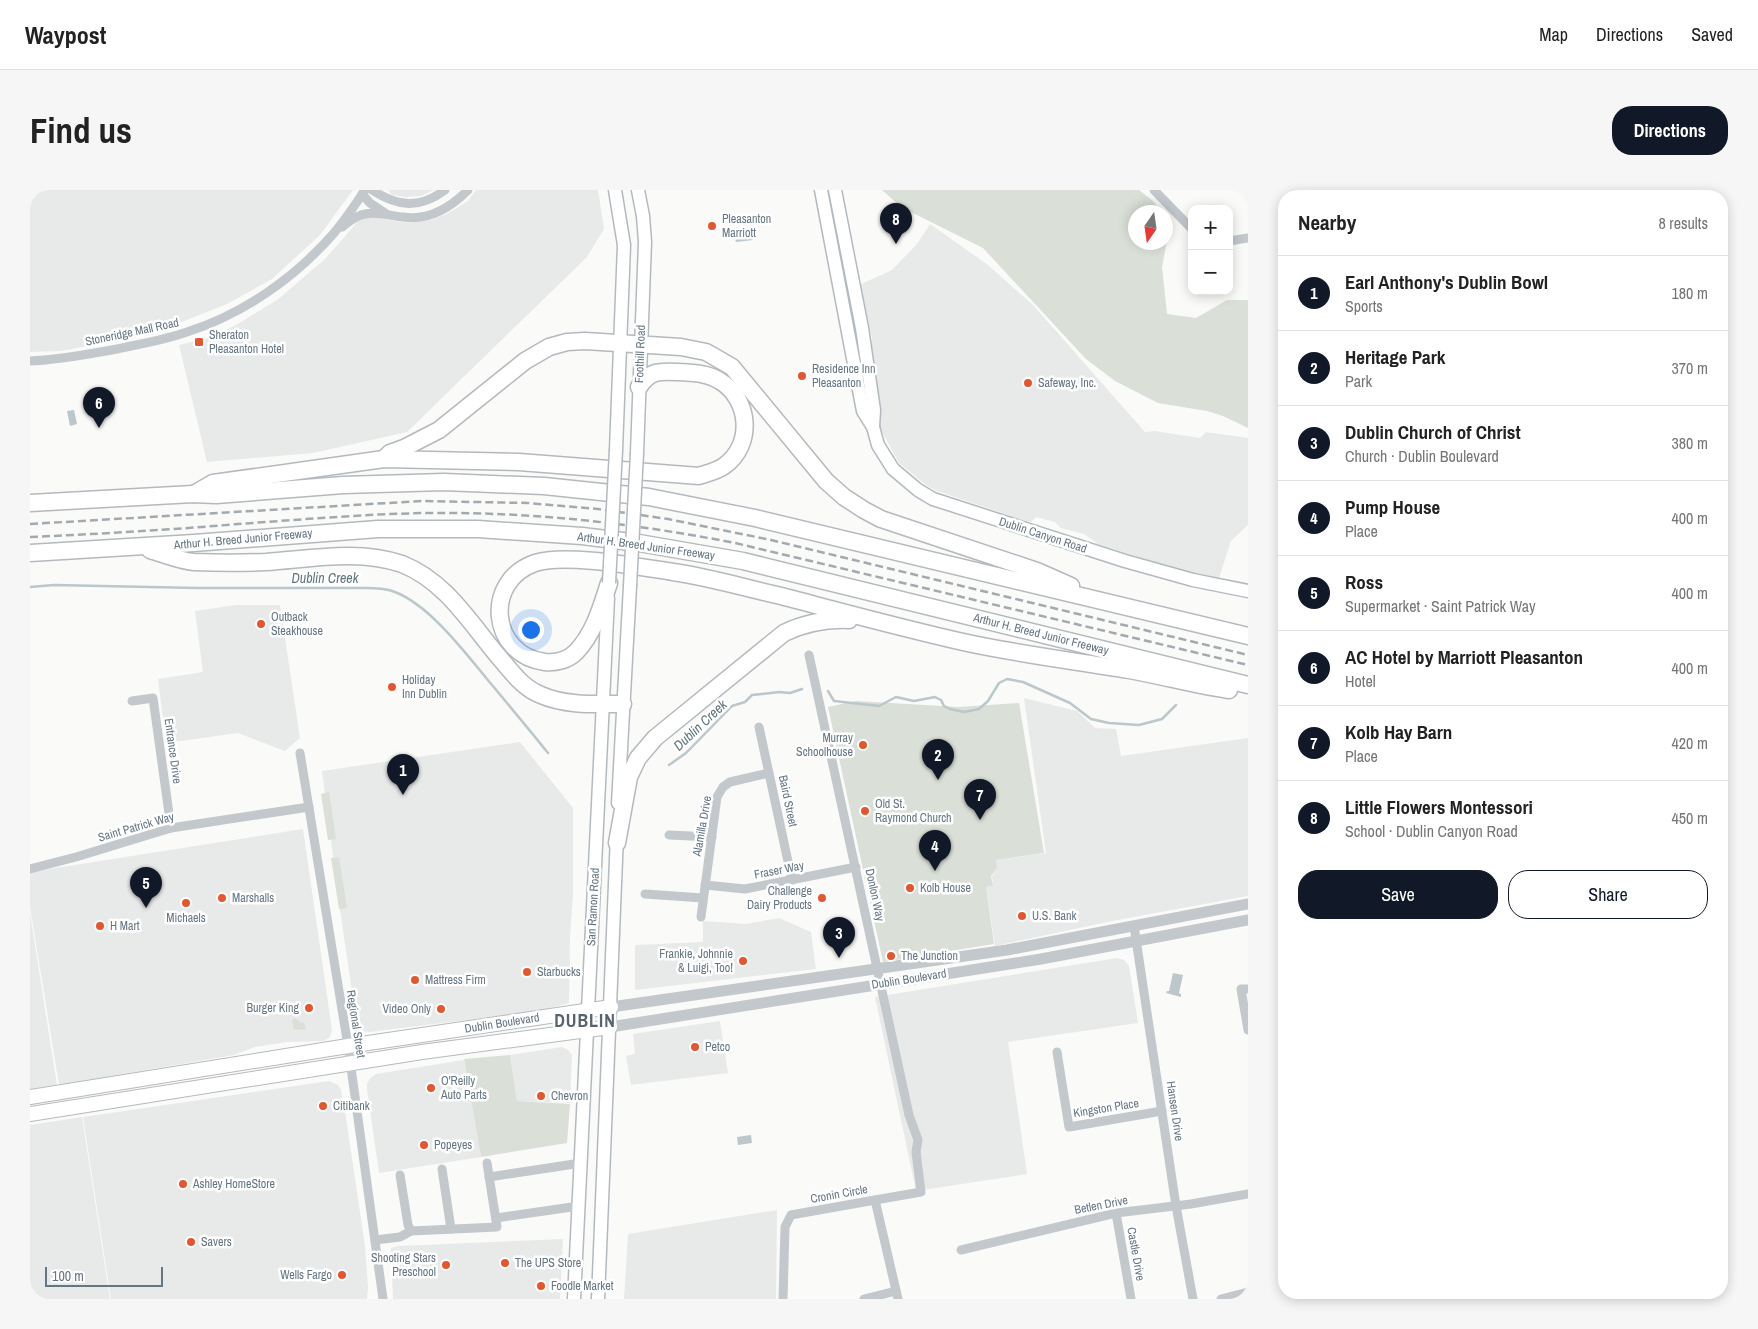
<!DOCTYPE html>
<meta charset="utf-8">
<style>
body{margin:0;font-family:"Archivo Narrow",sans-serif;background:#f6f6f6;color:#222}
.controls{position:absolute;right:15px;top:15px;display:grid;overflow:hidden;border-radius:10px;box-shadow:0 2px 12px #0003}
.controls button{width:45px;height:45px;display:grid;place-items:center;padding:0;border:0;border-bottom:1px solid #e0e0e0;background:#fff;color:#222;font:25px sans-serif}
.compass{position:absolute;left:1098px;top:15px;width:45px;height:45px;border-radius:50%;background:#fff;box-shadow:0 2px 12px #0003;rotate:193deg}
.scale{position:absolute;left:15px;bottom:12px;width:118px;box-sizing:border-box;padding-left:5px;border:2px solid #657683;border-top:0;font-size:14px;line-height:18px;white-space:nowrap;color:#657683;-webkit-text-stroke:4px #fff;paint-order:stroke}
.you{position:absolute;left:500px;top:439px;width:18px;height:18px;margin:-12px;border:4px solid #fff;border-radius:50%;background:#1a73e8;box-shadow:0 0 0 8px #1a73e833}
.badge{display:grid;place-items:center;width:32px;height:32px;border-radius:50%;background:#111827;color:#fff;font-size:16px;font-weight:700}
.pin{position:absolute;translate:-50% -41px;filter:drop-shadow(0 1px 2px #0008)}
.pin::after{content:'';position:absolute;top:26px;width:18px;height:15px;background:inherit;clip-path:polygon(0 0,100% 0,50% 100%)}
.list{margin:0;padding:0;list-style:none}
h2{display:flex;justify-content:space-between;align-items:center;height:65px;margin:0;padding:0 20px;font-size:21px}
h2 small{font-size:16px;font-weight:400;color:#767676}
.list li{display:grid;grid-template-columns:32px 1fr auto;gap:15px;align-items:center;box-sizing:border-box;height:75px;padding:0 20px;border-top:1px solid #e0e0e0}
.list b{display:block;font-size:19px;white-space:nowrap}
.list p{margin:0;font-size:16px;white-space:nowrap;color:#767676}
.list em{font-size:16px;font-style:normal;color:#767676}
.actions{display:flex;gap:10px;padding:15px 20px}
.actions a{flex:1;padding:11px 0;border:1px solid #111827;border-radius:20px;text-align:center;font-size:18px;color:#111827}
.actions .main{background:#111827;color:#fff}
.map{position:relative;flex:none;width:1218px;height:1109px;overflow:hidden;border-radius:20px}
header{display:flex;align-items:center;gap:30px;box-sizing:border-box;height:70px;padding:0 25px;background:#fff;border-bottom:1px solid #e0e0e0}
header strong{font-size:24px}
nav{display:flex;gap:28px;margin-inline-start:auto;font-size:18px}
.intro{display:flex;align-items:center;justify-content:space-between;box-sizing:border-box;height:120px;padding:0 30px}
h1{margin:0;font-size:35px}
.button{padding:12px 22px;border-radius:20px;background:#111827;color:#fff;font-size:18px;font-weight:700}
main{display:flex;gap:30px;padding:0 30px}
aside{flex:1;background:#fff;border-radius:20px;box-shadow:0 2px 12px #0003}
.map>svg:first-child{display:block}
</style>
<header>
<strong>Waypost</strong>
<nav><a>Map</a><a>Directions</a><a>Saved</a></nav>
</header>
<div class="intro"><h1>Find us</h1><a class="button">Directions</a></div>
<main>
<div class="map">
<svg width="1218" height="1109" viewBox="0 0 1218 1109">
<rect width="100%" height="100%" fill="#fafaf8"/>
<!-- built -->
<g fill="#e8e9e9">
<path d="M 0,0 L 323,0 L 290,45 L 242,89 L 197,114 L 149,133 L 100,148 L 31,161 L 0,162 Z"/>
<path d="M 358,0 L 404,0 L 391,6 L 376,7 L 362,5 Z"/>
<path d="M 446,0 L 568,0 L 574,39 L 557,67 L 377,242 L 283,263 L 177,272 L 149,155 L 178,148 L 206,135 L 247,110 L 295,69 L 331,28 L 345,26 L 358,30 L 380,33 L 401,30 L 417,24 L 438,11 Z"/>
<path d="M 900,34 L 958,75 L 1003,115 L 1115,242 L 1125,241 L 1170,248 L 1176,242 L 1218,248 L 1218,335 L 1201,351 L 1189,388 L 1153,381 L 1068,354 L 1054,344 L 1031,338 L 1025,332 L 1006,327 L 1001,332 L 996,331 L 907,301 L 896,295 L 869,273 L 850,238 L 840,153 L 842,149 L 829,95 L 862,80 L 887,54 Z"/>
<path d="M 206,415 L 250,415 L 270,548 L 255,561 L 208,543 L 136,553 L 128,489 L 173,482 L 165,421 Z"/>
<path d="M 994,508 L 1047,521 L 1065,538 L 1086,539 L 1091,566 L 1218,548 L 1218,706 L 1082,731 L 965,756 L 956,697 L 963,696 L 962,686 L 967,678 L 966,670 L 1016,663 Z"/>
<path d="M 490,552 L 543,618 L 543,705 L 540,747 L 539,813 L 509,821 L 340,842 L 332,841 L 327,835 L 310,720 L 292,581 Z"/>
<path d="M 273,639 L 302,840 L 300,847 L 294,851 L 257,852 L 225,857 L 204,865 L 29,895 L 0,717 L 0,682 Z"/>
<path d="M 0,723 L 27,895 L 0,899 Z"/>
<path d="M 749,728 L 781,742 L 786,779 L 605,800 L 605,755 L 673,752 L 673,731 L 716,734 Z"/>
<path d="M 1087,768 L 1094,770 L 1099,776 L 1108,833 L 978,852 L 997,984 L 886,1001 L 845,807 Z"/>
<path d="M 690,831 L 698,883 L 601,895 L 596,866 L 605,864 L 603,844 Z"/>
<path d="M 532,857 L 538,860 L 542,865 L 540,913 L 487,911 L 480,865 Z"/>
<path d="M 434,870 L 451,967 L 349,983 L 337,899 L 337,894 L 340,888 L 346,884 Z"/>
<path d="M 299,891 L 308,895 L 311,900 L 315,921 L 335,1056 L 338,1097 L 337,1109 L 81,1109 L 53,927 Z"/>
<path d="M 52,927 L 80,1109 L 0,1109 L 0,935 Z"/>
<path d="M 747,1020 L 746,1109 L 594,1109 L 598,1044 Z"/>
<path d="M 533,1049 L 530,1109 L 363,1109 L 361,1058 L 369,1056 Z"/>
</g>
<!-- green -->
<g fill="#dadfd7">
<path d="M 852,0 L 1109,0 L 1123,11 L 1132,22 L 1106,22 L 1106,52 L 1136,52 L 1136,28 L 1140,34 L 1132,77 L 1137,124 L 1166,128 L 1197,110 L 1218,110 L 1218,238 L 1193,226 L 1177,221 L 1128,213 L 1085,191 L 1056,169 L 953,58 L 871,17 Z"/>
<path d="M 826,511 L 929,517 L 989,513 L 1014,663 L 966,670 L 967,678 L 961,686 L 963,696 L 956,697 L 964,754 L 853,772 L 798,517 Z"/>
<path d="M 299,602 L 306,649 L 298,650 L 291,604 Z"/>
<path d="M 309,667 L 317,718 L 309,719 L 301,668 Z"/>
<path d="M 265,828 L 271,833 L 274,832 L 276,839 L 264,840 L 262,830 Z"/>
<path d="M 480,865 L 487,911 L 540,914 L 537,953 L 451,967 L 434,869 Z"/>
</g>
<!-- water -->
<g fill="#bbc7cb">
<path d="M 719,42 L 721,43 L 723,50 L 706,52 L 704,46 L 707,44 Z"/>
<path d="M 44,220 L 47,234 L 40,236 L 37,221 Z"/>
<path d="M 1143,783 L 1153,785 L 1149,803 L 1151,804 L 1151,807 L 1136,803 L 1137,801 L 1139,801 Z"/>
<path d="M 721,945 L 722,953 L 708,955 L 707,947 Z"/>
</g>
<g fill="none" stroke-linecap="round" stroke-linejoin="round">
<!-- stream -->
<g stroke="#bbc7cb" stroke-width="2.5">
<path d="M 0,397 L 24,395 L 167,398 L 335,398 C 345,398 356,398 365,402 C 399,415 434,461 457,489 C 477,513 498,538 518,563"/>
<path d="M 798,501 L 804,511 L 849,516 L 866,507 L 884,511 L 905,507 L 911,510 L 914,516 L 920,519 L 934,522 L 949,519 L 958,511 L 969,493 L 977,489 L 993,492 L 1040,513 L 1061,529 L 1079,533 L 1109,535 L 1132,529 L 1146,515"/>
<path d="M 639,575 L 656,563 L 702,516 L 715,512 L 722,505 L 749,502 L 760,503 L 772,499"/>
</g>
<defs>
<g id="secondary">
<path d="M 585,0 L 594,55 L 586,260"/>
<path d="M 791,0 L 833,221 L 843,237 L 848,255 L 863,279 L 888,300 L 903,309 L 1095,371 L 1163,390 L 1218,401"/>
<path d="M 805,0 L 832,138 L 844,220 L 843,237"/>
<path d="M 607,263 L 615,52 L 613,26 L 608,0"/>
<path d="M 588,613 L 600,396"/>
<path d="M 544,1109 L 578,408"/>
<path d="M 568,1109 L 587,645"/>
</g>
<g id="primary">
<path d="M 0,907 L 318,856 L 581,817"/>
<path d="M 0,924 L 392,862 L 580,837"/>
</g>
<g id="motorway">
<path d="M 354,269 L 360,263 L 374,258 L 409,240 L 495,171 L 519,157 L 537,152 L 555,151 L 651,157 L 676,162 L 702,177 L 796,291 L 814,307 L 834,320 L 851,329 L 1007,381 L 1041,396"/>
<path d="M 164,304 L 183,293 L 354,269 L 489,272 L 669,286 C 678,283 687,281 694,276 C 724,255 720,209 690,191 C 678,183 663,183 649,182 C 630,181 620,180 609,197"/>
<path d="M 0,313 L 163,304 L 186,305 L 313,295 L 414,292 L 514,296 L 619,307 L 725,328 L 1218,446"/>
<path d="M 120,360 C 134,364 150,371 164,372 C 188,373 213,373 236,372 C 280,369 329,359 372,374 C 418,392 443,438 474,473 C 485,486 495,499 511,505 C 536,516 566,514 593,514"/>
<path d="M 0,363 L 164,353 L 348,339 L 448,339 L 552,346 L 609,353 L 713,371 L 1218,495"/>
<path d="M 579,393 C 571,418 564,443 546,462 C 538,470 526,473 515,472 C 460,465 453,391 505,373 C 536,363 609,377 643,382 C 678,387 712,397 747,405 C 809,421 871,438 933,452 C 987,464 1045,471 1099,480 C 1133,486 1165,495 1199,500"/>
<path d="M 587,653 L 599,587 L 608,568 L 625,548 L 754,443 C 775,433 795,429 819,430"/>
</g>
</defs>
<!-- secondary casing -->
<use href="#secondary" stroke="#b3babf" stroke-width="15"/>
<!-- primary casing -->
<use href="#primary" stroke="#b5babe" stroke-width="16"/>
<!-- motorway casing -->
<use href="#motorway" stroke="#b4b9bd" stroke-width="19"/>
<!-- minor -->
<g stroke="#c3c8cc" stroke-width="9">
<path d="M 342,0 C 368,17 390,19 415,0"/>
<path d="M 1124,0 L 1162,39"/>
<path d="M 332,4 L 340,13 L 355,23"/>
<path d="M 312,37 C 319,32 326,25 335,24 C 348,21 360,26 373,27 C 398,31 421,17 438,0"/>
<path d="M 1199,51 L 1218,48"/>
<path d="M 0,171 C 30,170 58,164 87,159 C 110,154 134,150 157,142 C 213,124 265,88 304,43 C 315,30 325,15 335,0"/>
<path d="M 779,465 L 879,925 L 888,950 L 886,962 L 891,1002 L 845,1010"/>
<path d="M 102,511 L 123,508 L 141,638"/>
<path d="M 729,537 L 762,690"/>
<path d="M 270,563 L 318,856 L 353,1109"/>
<path d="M 639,645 L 682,647"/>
<path d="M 0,679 L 46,667 L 141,638 L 279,617"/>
<path d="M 675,695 L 715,699 L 826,677"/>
<path d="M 615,704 L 673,708"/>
<path d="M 671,727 L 687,607 L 693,597 L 700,592 L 739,583"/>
<path d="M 1104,736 L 1146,1016 L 1163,1109"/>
<path d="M 1218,799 L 1211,799 L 1218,840"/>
<path d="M 1027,862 L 1039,937 L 1132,921"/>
<path d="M 412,979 L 421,1039"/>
<path d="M 370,985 L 378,1035 L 381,1041"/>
<path d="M 459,987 L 551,973"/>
<path d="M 1086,1023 L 1101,1109"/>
<path d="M 466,1028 L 549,1016"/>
<path d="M 345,1050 L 370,1047 L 381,1041 L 467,1037 L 457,973"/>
<path d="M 931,1060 L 1086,1023 L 1161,1014 L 1218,1004"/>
<path d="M 753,1109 L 755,1037 L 761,1025 L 845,1010 L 868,1109"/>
<path d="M 834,1109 L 866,1101"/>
<path d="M 1191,1109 L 1218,1102"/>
</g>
<!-- tertiary -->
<g stroke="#c3c8cc" stroke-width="11">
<path d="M 581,817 L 977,760 L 1218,714"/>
<path d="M 580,837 L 1011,769 L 1218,730"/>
</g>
<!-- secondary -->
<use href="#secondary" stroke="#fff" stroke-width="12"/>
<!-- primary -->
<use href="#primary" stroke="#fff" stroke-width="14"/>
<!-- motorway -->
<use href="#motorway" stroke="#fff" stroke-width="16"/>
<!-- rail -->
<g stroke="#a2aab0" stroke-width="2.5" stroke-dasharray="8 4" stroke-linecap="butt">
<path d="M 0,334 L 392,311 L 498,313 L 568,319 L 638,329 L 741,350 L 1218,465"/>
<path d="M 0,347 C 69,344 138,340 208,334 C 281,329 354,322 427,323 C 520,324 613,335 705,353 L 1218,475"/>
</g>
<defs>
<g id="secondary-bridge">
<path d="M 579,393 L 586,260"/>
<path d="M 600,396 L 607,263"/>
</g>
</defs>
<!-- secondary-bridge casing -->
<use href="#secondary-bridge" stroke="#b3babf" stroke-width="15" stroke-linecap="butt"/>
<!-- secondary-bridge -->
<use href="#secondary-bridge" stroke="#fff" stroke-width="12"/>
</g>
<!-- markers -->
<g fill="#e4572e" stroke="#fff" stroke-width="2">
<circle cx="682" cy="36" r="5"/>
<rect x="164" y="147" width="10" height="10" rx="2.5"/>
<circle cx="772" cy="186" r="5"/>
<circle cx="998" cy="193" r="5"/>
<circle cx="231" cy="434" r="5"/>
<circle cx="362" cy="497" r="5"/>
<circle cx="833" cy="555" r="5"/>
<circle cx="835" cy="621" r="5"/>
<circle cx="880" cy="698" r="5"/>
<circle cx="192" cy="708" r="5"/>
<circle cx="792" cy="708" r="5"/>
<circle cx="156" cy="713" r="5"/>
<circle cx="992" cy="726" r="5"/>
<circle cx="70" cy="736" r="5"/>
<circle cx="861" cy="766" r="5"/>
<circle cx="713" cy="771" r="5"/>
<circle cx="497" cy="782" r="5"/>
<circle cx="385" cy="790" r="5"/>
<circle cx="279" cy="818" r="5"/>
<circle cx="411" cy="819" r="5"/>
<circle cx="665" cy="857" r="5"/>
<circle cx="401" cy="898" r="5"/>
<circle cx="511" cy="906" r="5"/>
<circle cx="293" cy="916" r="5"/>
<circle cx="394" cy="955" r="5"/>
<circle cx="153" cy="994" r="5"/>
<circle cx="161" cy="1052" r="5"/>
<circle cx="475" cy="1073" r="5"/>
<circle cx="416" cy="1075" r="5"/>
<circle cx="312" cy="1085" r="5"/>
<circle cx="511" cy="1096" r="5"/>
</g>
<g text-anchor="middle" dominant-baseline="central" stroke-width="5" stroke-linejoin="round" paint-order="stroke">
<!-- poi labels -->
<g font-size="12" fill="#657683" stroke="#fff" text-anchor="start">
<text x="692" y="29">Pleasanton<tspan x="692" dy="14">Marriott</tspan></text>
<text x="179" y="145">Sheraton<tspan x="179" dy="14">Pleasanton Hotel</tspan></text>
<text x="782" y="179">Residence Inn<tspan x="782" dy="14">Pleasanton</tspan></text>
<text x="1008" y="193">Safeway, Inc.</text>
<text x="241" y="427">Outback<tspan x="241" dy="14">Steakhouse</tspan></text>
<text x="372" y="490">Holiday<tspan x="372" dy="14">Inn Dublin</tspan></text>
<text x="823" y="548" text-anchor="end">Murray<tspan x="823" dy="14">Schoolhouse</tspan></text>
<text x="845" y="614">Old St.<tspan x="845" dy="14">Raymond Church</tspan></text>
<text x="890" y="698">Kolb House</text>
<text x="782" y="701" text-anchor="end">Challenge<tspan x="782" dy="14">Dairy Products</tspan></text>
<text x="202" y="708">Marshalls</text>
<text x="1002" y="726">U.S. Bank</text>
<text x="156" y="728" text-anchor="middle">Michaels</text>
<text x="80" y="736">H Mart</text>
<text x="703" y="764" text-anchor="end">Frankie, Johnnie<tspan x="703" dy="14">&amp; Luigi, Too!</tspan></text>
<text x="871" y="766">The Junction</text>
<text x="507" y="782">Starbucks</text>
<text x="395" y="790">Mattress Firm</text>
<text x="269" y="818" text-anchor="end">Burger King</text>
<text x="401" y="819" text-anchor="end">Video Only</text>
<text x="675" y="857">Petco</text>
<text x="411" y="891">O'Reilly<tspan x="411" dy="14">Auto Parts</tspan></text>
<text x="521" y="906">Chevron</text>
<text x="303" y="916">Citibank</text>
<text x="404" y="955">Popeyes</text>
<text x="163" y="994">Ashley HomeStore</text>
<text x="171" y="1052">Savers</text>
<text x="406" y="1068" text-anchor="end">Shooting Stars<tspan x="406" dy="14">Preschool</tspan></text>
<text x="485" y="1073">The UPS Store</text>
<text x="302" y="1085" text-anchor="end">Wells Fargo</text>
<text x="521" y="1096">Foodle Market</text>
</g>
<!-- street labels -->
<g font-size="12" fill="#657683" stroke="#fff">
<text transform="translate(102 142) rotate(-12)">Stoneridge Mall Road</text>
<text transform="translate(610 164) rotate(-88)">Foothill Road</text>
<text transform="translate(1013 345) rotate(18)">Dublin Canyon Road</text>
<text transform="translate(213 349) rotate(-5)">Arthur H. Breed Junior Freeway</text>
<text transform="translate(616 356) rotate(8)">Arthur H. Breed Junior Freeway</text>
<text transform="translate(1011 444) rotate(14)">Arthur H. Breed Junior Freeway</text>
<text transform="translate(143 561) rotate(82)">Entrance Drive</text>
<text transform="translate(758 611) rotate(78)">Baird Street</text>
<text transform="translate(672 636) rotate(-80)">Alamilla Drive</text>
<text transform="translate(106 637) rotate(-16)">Saint Patrick Way</text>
<text transform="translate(749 680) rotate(-11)">Fraser Way</text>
<text transform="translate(845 705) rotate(78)">Donlon Way</text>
<text transform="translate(563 717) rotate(-87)">San Ramon Road</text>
<text transform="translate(879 789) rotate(-9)">Dublin Boulevard</text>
<text transform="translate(472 833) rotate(-9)">Dublin Boulevard</text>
<text transform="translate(326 834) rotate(81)">Regional Street</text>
<text transform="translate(1076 918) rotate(-9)">Kingston Place</text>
<text transform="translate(1145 921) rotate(82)">Hansen Drive</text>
<text transform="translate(809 1004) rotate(-10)">Cronin Circle</text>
<text transform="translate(1071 1015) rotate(-11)">Betlen Drive</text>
<text transform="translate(1106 1064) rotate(80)">Castle Drive</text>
</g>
<!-- water labels -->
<g font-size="14" font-style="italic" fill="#60757c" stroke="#fff">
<text x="295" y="388">Dublin Creek</text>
<text transform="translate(670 535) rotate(-43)">Dublin Creek</text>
</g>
<!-- district labels -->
<g font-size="18" font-weight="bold" letter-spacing="1" fill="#57646e" stroke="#fff">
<text x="555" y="830">DUBLIN</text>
</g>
</g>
</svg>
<div class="controls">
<button>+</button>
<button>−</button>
</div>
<svg class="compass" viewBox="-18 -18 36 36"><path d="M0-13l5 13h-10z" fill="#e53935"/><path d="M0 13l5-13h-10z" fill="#767676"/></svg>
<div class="scale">100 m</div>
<div class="you"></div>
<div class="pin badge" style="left:373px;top:605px">1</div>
<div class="pin badge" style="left:908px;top:590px">2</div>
<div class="pin badge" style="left:809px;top:768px">3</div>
<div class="pin badge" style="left:905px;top:681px">4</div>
<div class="pin badge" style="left:116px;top:718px">5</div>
<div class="pin badge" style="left:69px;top:238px">6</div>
<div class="pin badge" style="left:950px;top:630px">7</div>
<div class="pin badge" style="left:866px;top:54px">8</div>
</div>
<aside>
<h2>Nearby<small>8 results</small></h2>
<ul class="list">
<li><span class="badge">1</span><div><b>Earl Anthony's Dublin Bowl</b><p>Sports</p></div><em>180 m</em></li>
<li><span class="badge">2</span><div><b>Heritage Park</b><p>Park</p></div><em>370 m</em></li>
<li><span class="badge">3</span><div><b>Dublin Church of Christ</b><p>Church · Dublin Boulevard</p></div><em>380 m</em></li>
<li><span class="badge">4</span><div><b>Pump House</b><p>Place</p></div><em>400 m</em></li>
<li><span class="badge">5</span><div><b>Ross</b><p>Supermarket · Saint Patrick Way</p></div><em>400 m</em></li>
<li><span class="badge">6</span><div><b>AC Hotel by Marriott Pleasanton</b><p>Hotel</p></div><em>400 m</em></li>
<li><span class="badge">7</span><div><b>Kolb Hay Barn</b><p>Place</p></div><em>420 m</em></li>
<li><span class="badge">8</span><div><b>Little Flowers Montessori</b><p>School · Dublin Canyon Road</p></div><em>450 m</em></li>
</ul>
<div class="actions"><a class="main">Save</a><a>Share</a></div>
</aside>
</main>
